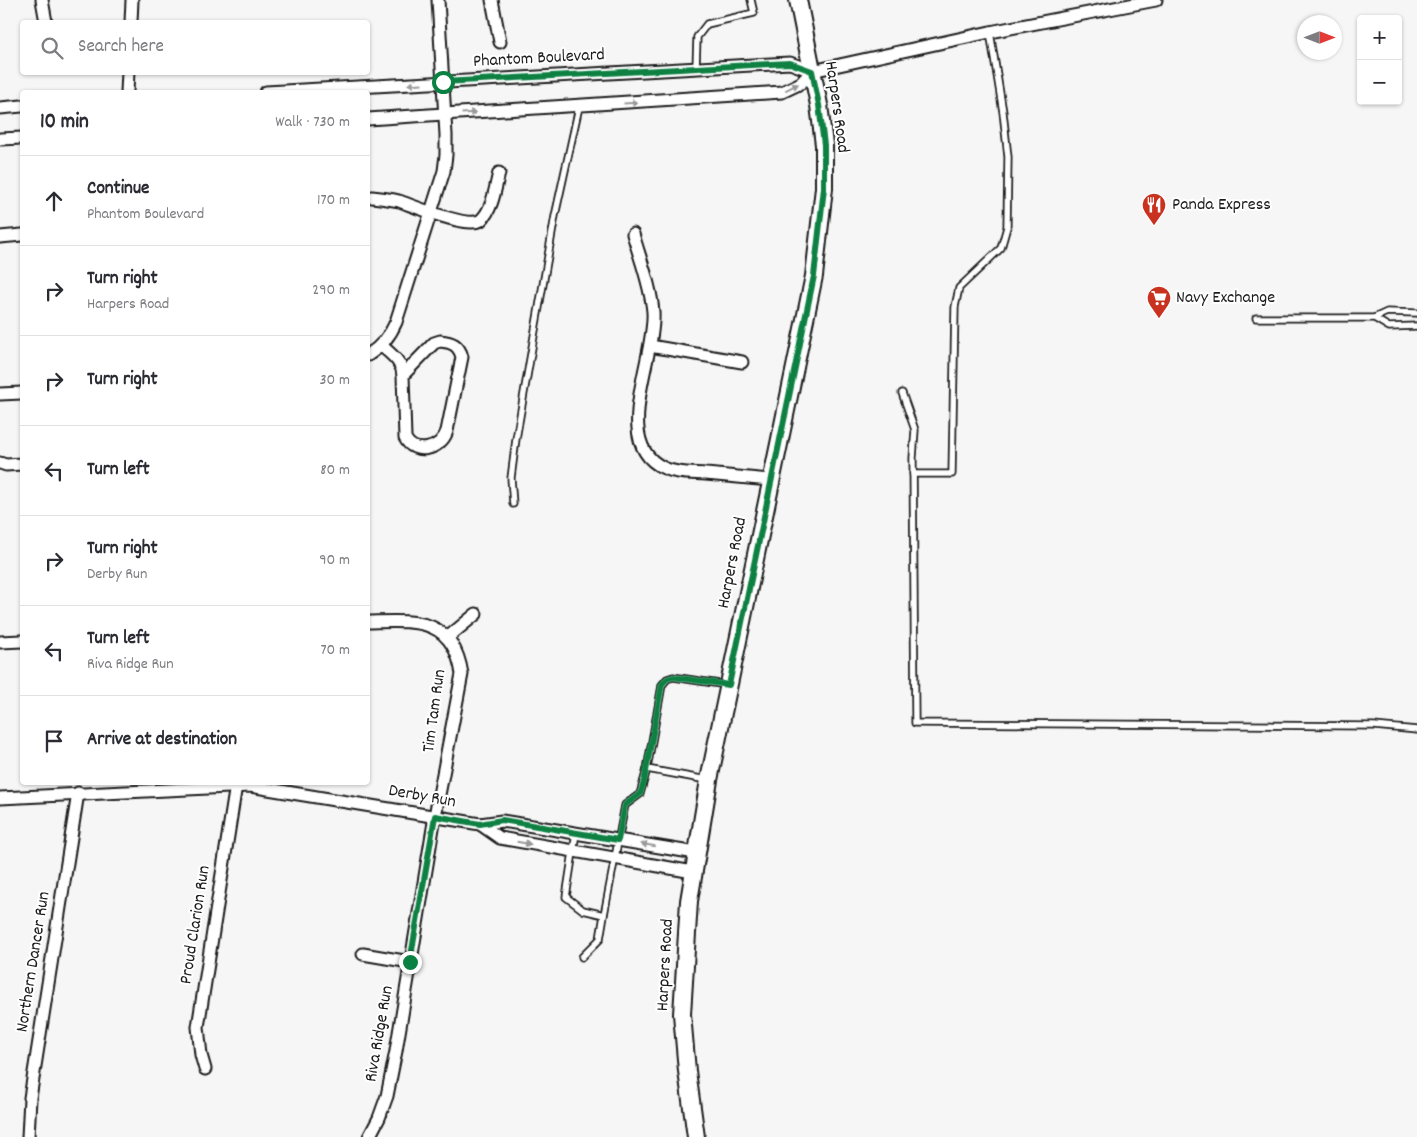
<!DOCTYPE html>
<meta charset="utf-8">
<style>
body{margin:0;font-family:Dekko,sans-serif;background:#f2f2f3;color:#2b2b33}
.controls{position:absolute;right:15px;top:15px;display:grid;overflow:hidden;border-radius:5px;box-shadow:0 1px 4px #0004}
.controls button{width:45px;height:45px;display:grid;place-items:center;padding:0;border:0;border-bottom:1px solid #e1e1e2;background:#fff;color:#2b2b33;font:25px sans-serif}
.compass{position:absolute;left:1297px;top:15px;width:45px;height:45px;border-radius:50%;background:#fff;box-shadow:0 1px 4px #0004;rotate:90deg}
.stop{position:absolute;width:15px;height:15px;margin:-11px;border:4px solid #0b8043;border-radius:50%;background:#fff}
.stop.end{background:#0b8043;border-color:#fff;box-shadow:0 1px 5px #0008}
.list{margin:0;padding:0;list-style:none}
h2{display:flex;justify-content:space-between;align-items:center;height:65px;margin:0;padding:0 20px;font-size:21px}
h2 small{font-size:16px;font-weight:400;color:#7c7c81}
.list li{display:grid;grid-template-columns:32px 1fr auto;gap:15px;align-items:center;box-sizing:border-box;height:90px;padding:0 20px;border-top:1px solid #e1e1e2}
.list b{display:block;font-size:19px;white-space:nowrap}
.list p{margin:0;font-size:16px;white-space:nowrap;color:#7c7c81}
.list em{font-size:16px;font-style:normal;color:#7c7c81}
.icon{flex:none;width:28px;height:28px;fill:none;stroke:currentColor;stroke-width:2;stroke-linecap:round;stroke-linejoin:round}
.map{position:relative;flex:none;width:1417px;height:1137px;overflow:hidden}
.search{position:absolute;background:#fff;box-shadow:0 1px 4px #0004;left:20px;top:20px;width:350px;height:55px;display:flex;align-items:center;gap:12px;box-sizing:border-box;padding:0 18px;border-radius:5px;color:#7c7c81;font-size:19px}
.panel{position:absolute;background:#fff;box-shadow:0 1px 4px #0004;left:20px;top:90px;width:350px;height:695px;border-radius:5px}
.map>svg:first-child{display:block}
</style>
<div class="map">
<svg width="1417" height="1137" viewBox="0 0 1417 1137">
<rect width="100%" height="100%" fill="#f6f6f6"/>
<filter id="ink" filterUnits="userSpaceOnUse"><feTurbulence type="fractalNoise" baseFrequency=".02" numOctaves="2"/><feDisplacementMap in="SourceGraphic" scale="10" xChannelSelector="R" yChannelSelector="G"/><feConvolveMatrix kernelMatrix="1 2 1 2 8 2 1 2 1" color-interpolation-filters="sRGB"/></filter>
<g filter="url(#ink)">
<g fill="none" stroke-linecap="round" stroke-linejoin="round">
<defs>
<g id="lane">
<path d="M 696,68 L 697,37 L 707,24 L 754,13 L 751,0"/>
<path d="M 1417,313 L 1387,312 L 1374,318 L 1389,327 L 1417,326"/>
<path d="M 1256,318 L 1374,318"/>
<path d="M 902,393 L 915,430 L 913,458 L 915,723 L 1374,726 L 1417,730"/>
<path d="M 913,474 L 952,474 L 955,307 L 959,288 L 1001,248 L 1007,227 L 1008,157 L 1003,112 L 990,32"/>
<path d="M 513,504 L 511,478 L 516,439 L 555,216 L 579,107"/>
<path d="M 707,780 L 647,769 L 662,685 L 667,679 L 673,677 L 727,685"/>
<path d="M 576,833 L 566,897 L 583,910 L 604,915 L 625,805 L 640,794 L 647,769"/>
<path d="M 582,957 L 600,939 L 604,915"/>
</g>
<g id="street">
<path d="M 42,0 L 46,22"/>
<path d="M 492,0 L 500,42"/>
<path d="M 131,22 L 132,0"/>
<path d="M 127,92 L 128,72"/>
<path d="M 266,92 L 790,63 L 812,71 L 990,32 L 1156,0"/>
<path d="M 0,108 L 22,106"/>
<path d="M 368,119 L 782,92 L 801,83 L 812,71"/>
<path d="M 0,139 L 22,138"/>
<path d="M 372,197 C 381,198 390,199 399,201 C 414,206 468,229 481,220 C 493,209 495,188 499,173"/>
<path d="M 633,234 C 640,259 651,286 653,312 C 656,357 610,444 664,468 C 677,474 692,473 706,474 C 727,476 749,478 770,480"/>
<path d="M 0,237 L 22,235"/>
<path d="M 440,341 C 452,342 459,345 462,357 L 447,431 C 441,450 414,456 405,438 L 403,375 L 434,343 Z"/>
<path d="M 381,345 C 390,354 402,361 403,375"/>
<path d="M 650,346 L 742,362"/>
<path d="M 368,355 C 381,347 390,336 396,322 L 444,171 L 446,155 L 446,135 L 438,0"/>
<path d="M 0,394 L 22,393"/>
<path d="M 0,463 L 6,465 L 22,464"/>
<path d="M 368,622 C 414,621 453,616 462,674 L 435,816 L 396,1051 L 387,1096 L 379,1118 L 369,1137"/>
<path d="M 447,638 L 476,614"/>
<path d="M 0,642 L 22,641"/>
<path d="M 0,798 L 250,786 L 480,824 L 502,821 L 696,853"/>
<path d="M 480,824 L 500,838 L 693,872"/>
<path d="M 363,954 L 410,962"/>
<path d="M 205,1069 L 201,1055 L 198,1027 L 236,785"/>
<path d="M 28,1137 L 30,1098 L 78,793"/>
</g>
<path id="secondary" d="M 696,1137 L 687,1071 L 682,1014 L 689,901 L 709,780 L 814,276 L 824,188 L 824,145 L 819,105 L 798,0"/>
</defs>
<!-- lane casing -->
<use href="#lane" stroke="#1c1c1c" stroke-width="9"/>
<!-- street casing -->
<use href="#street" stroke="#1c1c1c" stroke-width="15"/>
<!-- secondary casing -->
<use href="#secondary" stroke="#1c1c1c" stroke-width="20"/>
<!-- lane -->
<use href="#lane" stroke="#fff" stroke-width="5.5"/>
<!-- street -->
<use href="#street" stroke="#fff" stroke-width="11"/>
<!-- secondary -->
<use href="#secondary" stroke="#fff" stroke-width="16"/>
</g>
<!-- one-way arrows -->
<defs><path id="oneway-solid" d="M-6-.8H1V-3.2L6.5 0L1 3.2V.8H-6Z" transform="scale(1.25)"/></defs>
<g fill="#999">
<use href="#oneway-solid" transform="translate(415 84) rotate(177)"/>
<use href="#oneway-solid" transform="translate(792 87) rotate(-26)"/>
<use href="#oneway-solid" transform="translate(631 103) rotate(-4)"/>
<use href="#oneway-solid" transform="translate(469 113) rotate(-3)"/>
<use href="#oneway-solid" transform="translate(524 843) rotate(10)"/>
<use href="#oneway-solid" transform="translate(648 845) rotate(-171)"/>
</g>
</g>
<g fill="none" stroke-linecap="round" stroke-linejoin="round" filter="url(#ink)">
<!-- route -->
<path stroke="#0b8043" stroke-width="6" d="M 410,962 L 435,816 L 480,824 L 502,820 L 618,840 L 625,805 L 640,794 L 644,782 L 662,684 L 667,679 L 673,677 L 729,685 L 814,276 L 824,188 L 824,145 L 819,105 L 812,71 L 790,63 L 443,82"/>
</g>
<!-- icons -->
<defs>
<symbol id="restaurant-pin" viewBox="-11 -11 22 30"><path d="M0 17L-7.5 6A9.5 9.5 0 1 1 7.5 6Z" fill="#c8321e" stroke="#fff"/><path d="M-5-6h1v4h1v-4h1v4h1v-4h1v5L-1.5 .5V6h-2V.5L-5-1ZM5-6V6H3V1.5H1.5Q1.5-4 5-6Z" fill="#fff"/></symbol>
<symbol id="supermarket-pin" viewBox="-11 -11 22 30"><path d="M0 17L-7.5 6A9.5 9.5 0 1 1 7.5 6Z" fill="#c8321e" stroke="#fff"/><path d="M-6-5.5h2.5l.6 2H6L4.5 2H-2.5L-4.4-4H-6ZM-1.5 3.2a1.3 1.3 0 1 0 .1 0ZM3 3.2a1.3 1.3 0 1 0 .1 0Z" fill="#fff"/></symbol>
</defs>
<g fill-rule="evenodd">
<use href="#restaurant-pin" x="1140" y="191" width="28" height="38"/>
<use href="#supermarket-pin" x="1145" y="284" width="28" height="38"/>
</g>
<g text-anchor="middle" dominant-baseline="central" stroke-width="4" stroke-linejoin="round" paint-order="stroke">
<!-- street labels -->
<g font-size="18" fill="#1c1c1c" stroke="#fff">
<text transform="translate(539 59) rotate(-3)">Phantom Boulevard</text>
<text transform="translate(836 107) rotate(82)">Harpers Road</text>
<text transform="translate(733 563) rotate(-79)">Harpers Road</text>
<text transform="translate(435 711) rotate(-82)">Tim Tam Run</text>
<text transform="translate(422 797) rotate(10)">Derby Run</text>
<text transform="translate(196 925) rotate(-81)">Proud Clarion Run</text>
<text transform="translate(34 962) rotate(-81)">Northern Dancer Run</text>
<text transform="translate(666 965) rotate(-87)">Harpers Road</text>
<text transform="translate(380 1034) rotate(-80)">Riva Ridge Run</text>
</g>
<!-- poi labels -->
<g font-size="18" fill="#1c1c1c" stroke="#fff" text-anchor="start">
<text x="1172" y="205">Panda Express</text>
<text x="1176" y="298">Navy Exchange</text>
</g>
</g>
</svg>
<div class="controls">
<button>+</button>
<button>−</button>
</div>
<svg class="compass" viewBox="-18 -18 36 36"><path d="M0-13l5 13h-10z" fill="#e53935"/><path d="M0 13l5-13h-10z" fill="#7c7c81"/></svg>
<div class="stop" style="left:443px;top:82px"></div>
<div class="stop end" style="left:410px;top:962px"></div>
<div class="search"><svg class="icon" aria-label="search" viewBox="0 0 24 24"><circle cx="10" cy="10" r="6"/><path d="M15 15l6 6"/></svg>Search here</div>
<section class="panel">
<h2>10 min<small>Walk · 730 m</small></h2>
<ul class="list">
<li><svg class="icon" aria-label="ahead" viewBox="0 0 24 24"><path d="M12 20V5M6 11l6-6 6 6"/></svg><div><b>Continue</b><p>Phantom Boulevard</p></div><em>170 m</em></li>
<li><svg class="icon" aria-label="right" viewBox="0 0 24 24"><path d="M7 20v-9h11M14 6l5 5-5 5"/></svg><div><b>Turn right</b><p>Harpers Road</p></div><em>290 m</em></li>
<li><svg class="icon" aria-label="right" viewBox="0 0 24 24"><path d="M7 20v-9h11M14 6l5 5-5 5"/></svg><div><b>Turn right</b></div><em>30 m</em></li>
<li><svg class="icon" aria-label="left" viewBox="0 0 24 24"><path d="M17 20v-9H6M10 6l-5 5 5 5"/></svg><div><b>Turn left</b></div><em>80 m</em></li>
<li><svg class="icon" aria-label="right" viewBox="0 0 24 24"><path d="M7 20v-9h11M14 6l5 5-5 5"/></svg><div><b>Turn right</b><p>Derby Run</p></div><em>90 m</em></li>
<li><svg class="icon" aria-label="left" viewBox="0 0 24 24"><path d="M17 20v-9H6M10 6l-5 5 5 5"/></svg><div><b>Turn left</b><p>Riva Ridge Run</p></div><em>70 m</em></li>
<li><svg class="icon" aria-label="arrive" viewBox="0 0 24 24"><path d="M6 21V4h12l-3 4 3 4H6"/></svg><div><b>Arrive at destination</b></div></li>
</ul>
</section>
</div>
